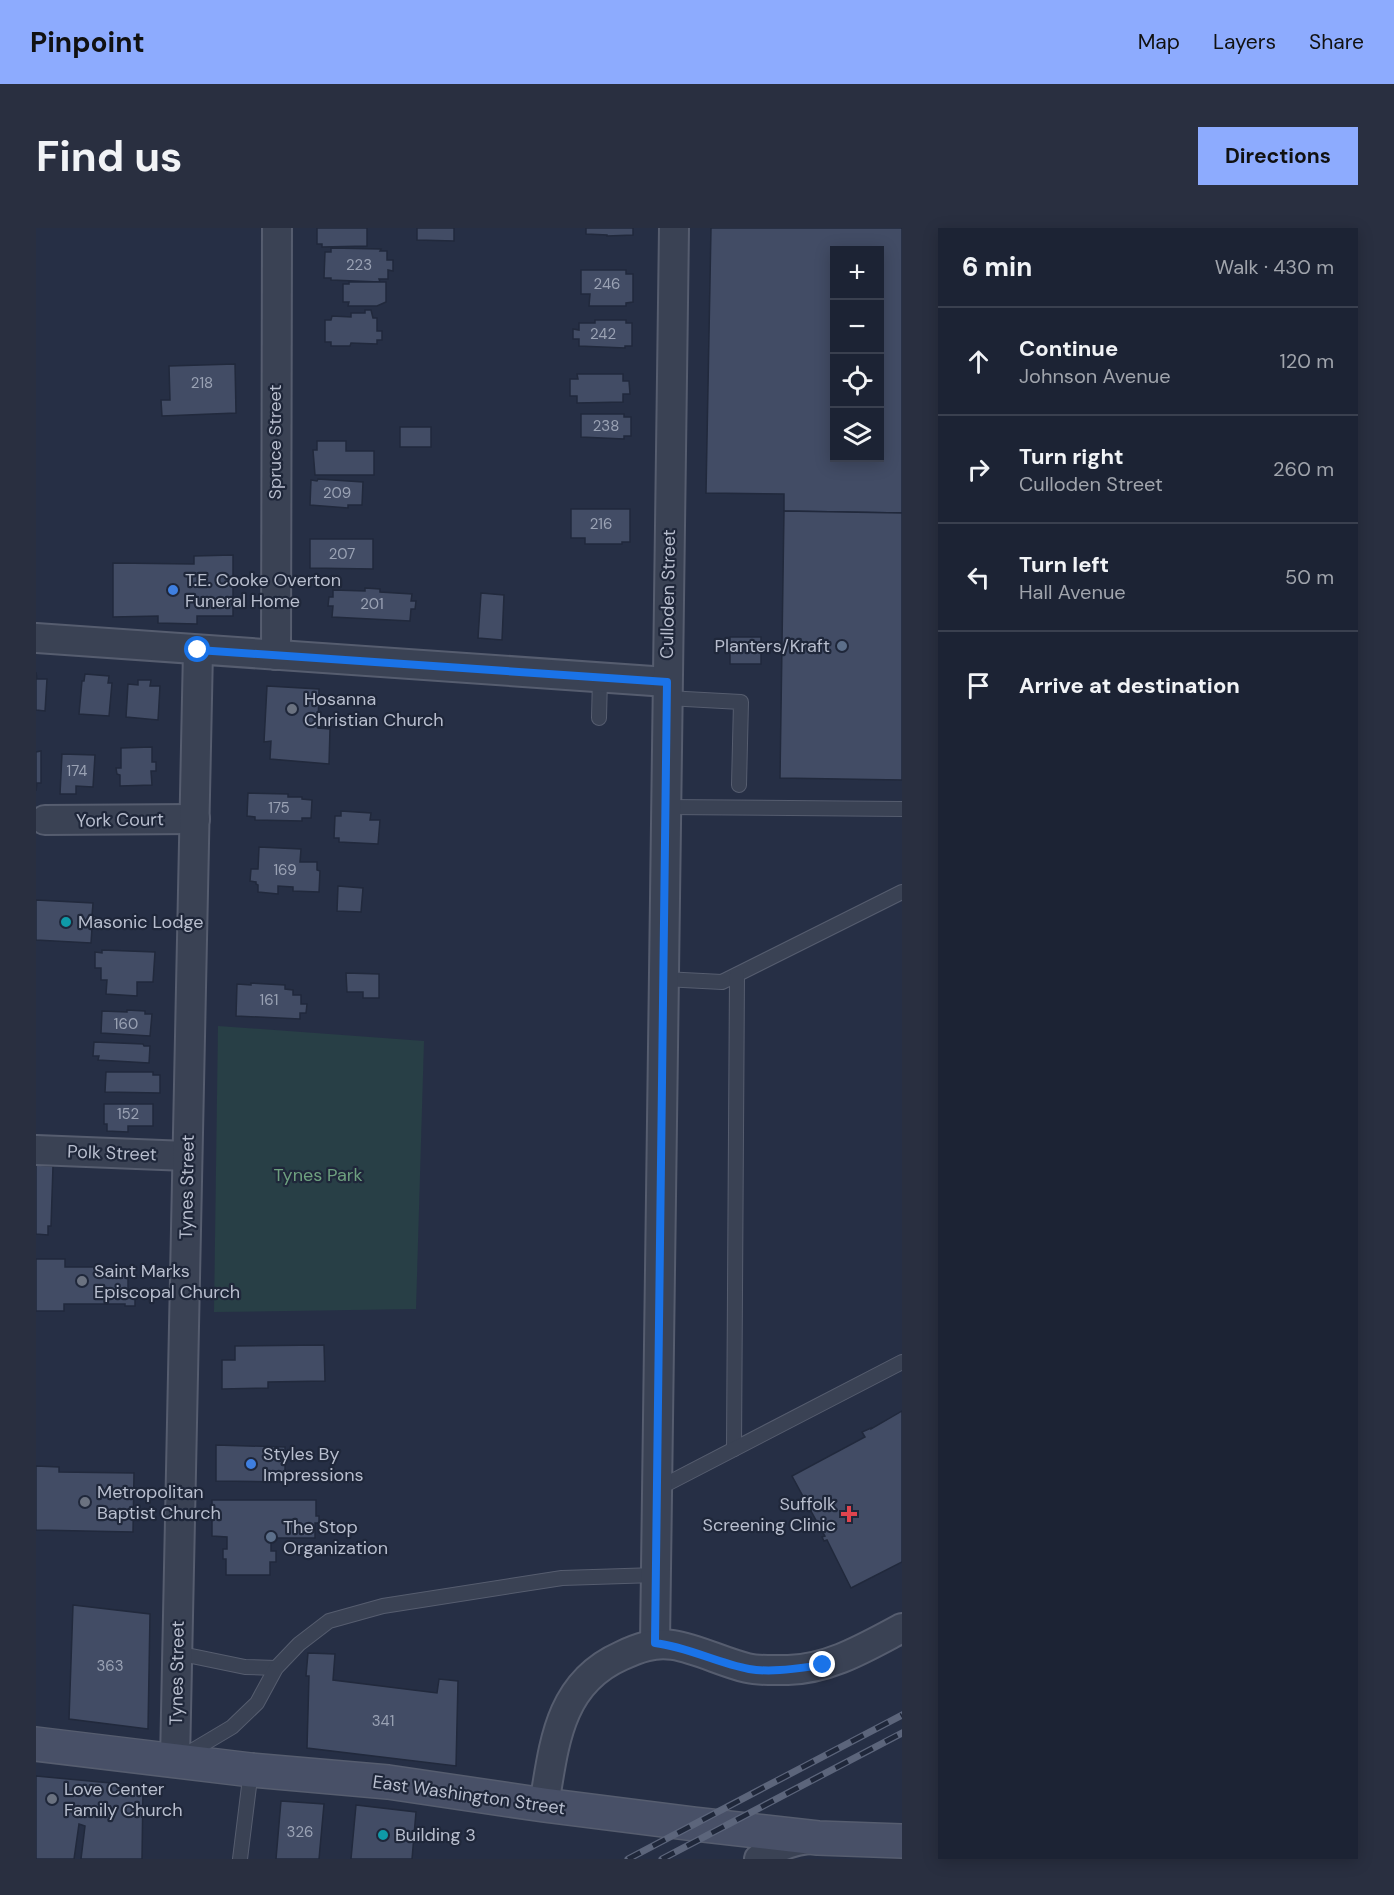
<!DOCTYPE html>
<meta charset="utf-8">
<style>
body{margin:0;font-family:"DM Sans",sans-serif;background:#292f40;color:#f1f3f6}
.controls{position:absolute;right:18px;top:18px;display:grid;overflow:hidden;border-radius:0px;box-shadow:0 3px 15px #0003}
.controls button{width:54px;height:54px;display:grid;place-items:center;padding:0;border:0;border-bottom:2px solid #3a404f;background:#1c2334;color:#f1f3f6;font:30px sans-serif}
.stop{position:absolute;width:18px;height:18px;margin:-14px;border:4px solid #1a73e8;border-radius:50%;background:#fff}
.stop.end{background:#1a73e8;border-color:#fff;box-shadow:0 2px 6px #0008}
.list{margin:0;padding:0;list-style:none}
h2{display:flex;justify-content:space-between;align-items:center;height:78px;margin:0;padding:0 24px;font-size:26px}
h2 small{font-size:20px;font-weight:400;color:#a0a4ac}
.list li{display:grid;grid-template-columns:39px 1fr auto;gap:18px;align-items:center;box-sizing:border-box;height:108px;padding:0 24px;border-top:2px solid #3a404f}
.list b{display:block;font-size:22px;white-space:nowrap}
.list p{margin:0;font-size:20px;white-space:nowrap;color:#a0a4ac}
.list em{font-size:20px;font-style:normal;color:#a0a4ac}
.icon{flex:none;width:33px;height:33px;fill:none;stroke:currentColor;stroke-width:2;stroke-linecap:round;stroke-linejoin:round}
.map{position:relative;flex:none;width:866px;height:1631px;overflow:hidden;border-radius:0px}
header{display:flex;align-items:center;gap:36px;box-sizing:border-box;height:84px;padding:0 30px;background:#8dabfe;color:#111}
header strong{font-size:28px}
nav{display:flex;gap:33px;margin-inline-start:auto;font-size:21px}
.intro{display:flex;align-items:center;justify-content:space-between;box-sizing:border-box;height:144px;padding:0 36px}
h1{margin:0;font-size:42px}
.button{padding:15px 27px;border-radius:0px;background:#8dabfe;color:#111;font-size:21px;font-weight:700}
main{display:flex;gap:36px;padding:0 36px}
aside{flex:1;background:#1c2334;border-radius:0px;box-shadow:0 3px 15px #0003}
.map>svg:first-child{display:block}
</style>
<header>
<strong>Pinpoint</strong>
<nav><a>Map</a><a>Layers</a><a>Share</a></nav>
</header>
<div class="intro"><h1>Find us</h1><a class="button">Directions</a></div>
<main>
<div class="map">
<svg width="866" height="1631" viewBox="0 0 866 1631">
<rect width="100%" height="100%" fill="#262f45"/>
<!-- green -->
<path fill="#283f46" d="M 182,798 L 388,813 L 380,1081 L 178,1084 Z"/>
<!-- building -->
<g fill="#424c65" stroke="#21293c" stroke-width="1.5" fill-rule="evenodd">
<path d="M 281,0 L 331,0 L 331,18 L 286,19 L 286,16 L 281,16 Z"/>
<path d="M 381,0 L 418,0 L 418,13 L 381,12 Z"/>
<path d="M 550,0 L 597,0 L 597,7 L 571,8 L 571,7 L 550,6 Z"/>
<path d="M 675,0 L 866,0 L 866,285 L 748,283 L 748,266 L 670,265 ZM 798,22 L 844,22 L 844,230 L 798,230 Z"/>
<path d="M 295,20 L 345,21 L 344,23 L 351,23 L 351,32 L 357,32 L 357,43 L 352,42 L 352,51 L 343,51 L 344,54 L 295,52 L 295,50 L 288,50 L 289,24 L 295,24 Z"/>
<path d="M 545,42 L 590,42 L 590,46 L 597,46 L 597,74 L 590,75 L 590,78 L 553,78 L 554,66 L 545,66 Z"/>
<path d="M 313,54 L 350,54 L 350,74 L 341,78 L 312,78 L 313,74 L 307,74 L 307,56 L 313,56 Z"/>
<path d="M 329,82 L 335,82 L 337,90 L 341,90 L 341,103 L 346,103 L 346,112 L 341,112 L 341,116 L 315,115 L 314,118 L 295,118 L 295,114 L 289,114 L 289,92 L 295,92 L 296,88 L 315,89 L 315,85 L 329,85 Z"/>
<path d="M 559,92 L 590,92 L 590,95 L 596,95 L 596,118 L 589,118 L 589,120 L 543,118 L 543,111 L 537,111 L 537,101 L 543,102 L 543,95 L 559,95 Z"/>
<path d="M 199,136 L 200,185 L 126,188 L 125,172 L 134,172 L 133,138 Z"/>
<path d="M 541,146 L 587,146 L 587,153 L 593,153 L 594,166 L 587,166 L 587,174 L 541,175 L 541,168 L 534,168 L 534,151 L 542,151 Z"/>
<path d="M 545,186 L 588,186 L 588,189 L 595,189 L 595,208 L 588,208 L 588,211 L 545,209 Z"/>
<rect x="364" y="199" width="31" height="20"/>
<path d="M 281,213 L 310,213 L 310,223 L 338,223 L 338,247 L 279,247 L 277,222 L 281,222 Z"/>
<path d="M 282,251 L 327,254 L 326,277 L 312,277 L 312,280 L 274,277 L 275,252 L 281,253 Z"/>
<path d="M 535,281 L 594,281 L 594,314 L 586,314 L 586,316 L 549,316 L 549,310 L 535,310 Z"/>
<path d="M 748,283 L 866,285 L 866,552 L 744,550 Z"/>
<path d="M 274,311 L 337,311 L 337,341 L 274,340 Z"/>
<path d="M 197,327 L 197,388 L 161,388 L 161,396 L 122,395 L 122,388 L 77,389 L 77,335 L 158,336 L 158,328 Z"/>
<path d="M 329,360 L 344,361 L 344,364 L 376,366 L 375,373 L 380,373 L 379,381 L 375,381 L 374,393 L 296,389 L 297,378 L 292,378 L 293,369 L 297,369 L 297,362 L 329,363 Z"/>
<path d="M 445,365 L 468,367 L 466,412 L 442,410 Z"/>
<rect x="694" y="409" width="31" height="27"/>
<path d="M 0,444 L 1,451 L 11,451 L 9,483 L 0,482 Z"/>
<path d="M 49,446 L 73,448 L 72,455 L 76,455 L 73,488 L 43,486 L 46,453 L 48,453 Z"/>
<path d="M 102,452 L 115,452 L 114,458 L 124,458 L 122,492 L 90,489 L 92,456 L 102,457 Z"/>
<path d="M 231,458 L 283,461 L 282,500 L 294,501 L 293,536 L 234,531 L 235,513 L 228,514 Z"/>
<path d="M 116,519 L 116,534 L 120,534 L 120,543 L 115,543 L 116,557 L 84,558 L 84,547 L 81,546 L 80,540 L 85,540 L 85,520 Z"/>
<path d="M 5,523 L 5,555 L 1,555 L 0,563 L 0,524 Z"/>
<path d="M 26,526 L 59,527 L 57,559 L 40,558 L 40,566 L 24,566 Z"/>
<path d="M 212,565 L 252,566 L 252,569 L 266,569 L 266,571 L 276,572 L 275,590 L 266,590 L 266,593 L 219,592 L 219,589 L 211,588 Z"/>
<path d="M 305,583 L 335,585 L 334,592 L 344,592 L 342,616 L 303,614 L 303,610 L 298,610 L 299,588 L 305,588 Z"/>
<path d="M 223,619 L 265,621 L 264,634 L 281,634 L 281,642 L 284,643 L 283,664 L 257,663 L 257,659 L 242,658 L 242,666 L 222,664 L 222,657 L 220,656 L 220,654 L 214,653 L 215,641 L 222,641 Z"/>
<path d="M 302,658 L 327,660 L 325,684 L 301,683 Z"/>
<path d="M 0,672 L 57,675 L 56,688 L 60,689 L 59,700 L 56,700 L 55,715 L 0,712 Z"/>
<path d="M 66,722 L 119,724 L 117,754 L 101,754 L 101,768 L 70,766 L 71,752 L 65,752 L 65,740 L 59,740 L 59,724 L 66,725 Z"/>
<path d="M 310,745 L 343,746 L 343,770 L 327,770 L 327,764 L 311,764 Z"/>
<path d="M 215,755 L 249,757 L 249,761 L 257,762 L 257,767 L 265,767 L 265,776 L 271,776 L 270,785 L 264,785 L 264,791 L 200,788 L 201,756 L 215,757 Z"/>
<path d="M 91,782 L 109,783 L 109,786 L 116,786 L 114,808 L 65,805 L 66,783 L 91,784 Z"/>
<path d="M 58,814 L 107,816 L 108,818 L 114,818 L 113,835 L 62,832 L 63,828 L 57,828 Z"/>
<path d="M 70,844 L 117,844 L 117,847 L 124,847 L 124,865 L 69,864 Z"/>
<path d="M 68,876 L 117,876 L 117,898 L 92,898 L 92,904 L 71,903 L 71,896 L 68,896 Z"/>
<path d="M 0,937 L 17,938 L 15,998 L 12,998 L 12,1007 L 0,1006 Z"/>
<path d="M 0,1031 L 29,1031 L 29,1039 L 92,1039 L 92,1067 L 99,1067 L 99,1078 L 89,1078 L 89,1076 L 28,1076 L 28,1083 L 0,1083 Z"/>
<path d="M 288,1117 L 289,1153 L 232,1154 L 232,1160 L 186,1161 L 186,1132 L 199,1132 L 199,1118 Z"/>
<path d="M 866,1183 L 866,1334 L 815,1360 L 791,1312 L 788,1313 L 786,1309 L 789,1308 L 784,1300 L 782,1301 L 780,1297 L 782,1296 L 756,1248 L 829,1209 L 826,1204 L 835,1200 L 835,1201 Z"/>
<path d="M 180,1217 L 249,1219 L 249,1254 L 180,1253 Z"/>
<path d="M 0,1238 L 23,1239 L 23,1244 L 98,1245 L 97,1304 L 0,1302 Z"/>
<path d="M 176,1272 L 280,1272 L 280,1288 L 283,1288 L 283,1295 L 279,1295 L 279,1310 L 235,1310 L 235,1323 L 240,1323 L 240,1334 L 234,1334 L 234,1347 L 190,1347 L 190,1331 L 187,1331 L 187,1321 L 191,1321 L 191,1309 L 176,1308 Z"/>
<path d="M 37,1377 L 114,1386 L 112,1501 L 33,1491 Z"/>
<path d="M 272,1425 L 299,1426 L 297,1452 L 401,1465 L 403,1451 L 422,1453 L 420,1538 L 271,1520 L 273,1448 L 270,1448 Z"/>
<path d="M 0,1548 L 107,1558 L 106,1631 L 45,1631 L 49,1598 L 43,1596 L 38,1631 L 0,1631 Z"/>
<path d="M 245,1573 L 288,1576 L 283,1631 L 240,1631 Z"/>
<path d="M 320,1577 L 380,1584 L 376,1631 L 315,1631 Z"/>
</g>
<g fill="none" stroke-linecap="round" stroke-linejoin="round">
<defs>
<g id="service">
<path d="M 631,470 L 705,474 L 703,557"/>
<path d="M 563,490 L 564,450"/>
<path d="M 630,579 L 866,581"/>
<path d="M 628,751 L 686,754 L 866,664"/>
<path d="M 698,1221 L 701,747"/>
<path d="M 621,1261 L 866,1134"/>
<path d="M 141,1425 L 209,1439 L 240,1440"/>
<path d="M 149,1527 L 196,1499 L 221,1475 L 240,1440 L 263,1416 L 293,1393 L 347,1378 L 526,1350 L 620,1347"/>
<path d="M 204,1631 L 215,1542"/>
</g>
<g id="minor">
<path d="M 0,410 L 631,454"/>
<path d="M 240,427 L 241,0"/>
<path d="M 9,592 L 159,591"/>
<path d="M 0,922 L 151,928"/>
<path d="M 619,1415 L 638,0"/>
<path d="M 139,1533 L 162,422"/>
<path d="M 508,1577 C 518,1518 522,1456 585,1428 C 602,1420 618,1414 637,1417 C 662,1421 686,1434 711,1440 C 723,1443 739,1442 752,1442 C 794,1441 830,1419 866,1400"/>
<path d="M 723,1631 C 738,1620 753,1613 773,1611"/>
</g>
<path id="secondary" d="M 0,1516 L 215,1542 L 352,1554 L 508,1577 L 658,1596 L 782,1610 L 866,1613"/>
</defs>
<!-- service casing -->
<use href="#service" stroke="#565d6f" stroke-width="16"/>
<!-- minor casing -->
<use href="#minor" stroke="#565d6f" stroke-width="32"/>
<!-- secondary casing -->
<use href="#secondary" stroke="#565d6f" stroke-width="36"/>
<!-- service -->
<use href="#service" stroke="#3a4254" stroke-width="14"/>
<!-- minor -->
<use href="#minor" stroke="#3a4254" stroke-width="28"/>
<!-- secondary -->
<use href="#secondary" stroke="#485067" stroke-width="33"/>
<defs>
<g id="rail">
<path d="M 592,1631 L 866,1487"/>
<path d="M 626,1631 L 866,1505"/>
</g>
</defs>
<!-- rail casing -->
<use href="#rail" stroke="#5c657b" stroke-width="7"/>
<!-- rail -->
<use href="#rail" stroke="#1f273a" stroke-width="4.5" stroke-dasharray="14" stroke-linecap="butt"/>
</g>
<g fill="none" stroke-linecap="round" stroke-linejoin="round">
<!-- route -->
<path stroke="#1a73e8" stroke-width="8" d="M 162,422 L 631,454 L 619,1415 C 652,1419 681,1435 713,1441 C 737,1445 763,1440 787,1437"/>
</g>
<!-- markers -->
<g fill="#3f7fe0" stroke="#1f273a" stroke-width="2">
<circle cx="137" cy="362" r="6"/>
<circle cx="215" cy="1236" r="6"/>
</g>
<g fill="#5c6f8a" stroke="#1f273a" stroke-width="2">
<circle cx="806" cy="418" r="6"/>
<circle cx="235" cy="1309" r="6"/>
</g>
<g fill="#6b7280" stroke="#1f273a" stroke-width="2">
<circle cx="256" cy="481" r="6"/>
<circle cx="46" cy="1053" r="6"/>
<circle cx="49" cy="1274" r="6"/>
<circle cx="16" cy="1571" r="6"/>
</g>
<g fill="#0f9aa8" stroke="#1f273a" stroke-width="2">
<circle cx="30" cy="694" r="6"/>
<circle cx="347" cy="1607" r="6"/>
</g>
<path fill="#e0444e" stroke="#1f273a" stroke-width="2" d="M810 1277h6v6h6v6h-6v6h-6v-6h-6v-6h6z"/>
<g text-anchor="middle" dominant-baseline="central" stroke-width="4.5" stroke-linejoin="round" paint-order="stroke">
<!-- number labels -->
<g font-size="15" fill="#9aa2b4">
<text x="323" y="37">223</text>
<text x="571" y="56">246</text>
<text x="567" y="106">242</text>
<text x="166" y="155">218</text>
<text x="570" y="198">238</text>
<text x="301" y="265">209</text>
<text x="565" y="296">216</text>
<text x="306" y="326">207</text>
<text x="336" y="376">201</text>
<text x="41" y="543">174</text>
<text x="243" y="580">175</text>
<text x="249" y="642">169</text>
<text x="233" y="772">161</text>
<text x="90" y="796">160</text>
<text x="92" y="886">152</text>
<text x="74" y="1438">363</text>
<text x="347" y="1493">341</text>
<text x="264" y="1604">326</text>
</g>
<!-- street labels -->
<g font-size="18" fill="#b8bece" stroke="#1f273a">
<text transform="translate(239 214) rotate(-90)">Spruce Street</text>
<text transform="translate(632 366) rotate(-89)">Culloden Street</text>
<text transform="translate(84 592) rotate(-1)">York Court</text>
<text transform="translate(76 925) rotate(2)">Polk Street</text>
<text transform="translate(151 959) rotate(-89)">Tynes Street</text>
<text transform="translate(141 1445) rotate(-89)">Tynes Street</text>
<text transform="translate(433 1567) rotate(8)">East Washington Street</text>
</g>
<!-- poi labels -->
<g font-size="18" fill="#b8bece" stroke="#1f273a" text-anchor="start">
<text x="149" y="352">T.E. Cooke Overton<tspan x="149" dy="21">Funeral Home</tspan></text>
<text x="794" y="418" text-anchor="end">Planters/Kraft</text>
<text x="268" y="471">Hosanna<tspan x="268" dy="21">Christian Church</tspan></text>
<text x="42" y="694">Masonic Lodge</text>
<text x="58" y="1043">Saint Marks<tspan x="58" dy="21">Episcopal Church</tspan></text>
<text x="227" y="1226">Styles By<tspan x="227" dy="21">Impressions</tspan></text>
<text x="61" y="1264">Metropolitan<tspan x="61" dy="21">Baptist Church</tspan></text>
<text x="800" y="1276" text-anchor="end">Suffolk<tspan x="800" dy="21">Screening Clinic</tspan></text>
<text x="247" y="1299">The Stop<tspan x="247" dy="21">Organization</tspan></text>
<text x="28" y="1561">Love Center<tspan x="28" dy="21">Family Church</tspan></text>
<text x="359" y="1607">Building 3</text>
</g>
<!-- park labels -->
<g font-size="18" fill="#6ea07f" stroke="#1f273a">
<text x="282" y="947">Tynes Park</text>
</g>
</g>
</svg>
<div class="controls">
<button>+</button>
<button>−</button>
<button><svg class="icon" aria-label="locate" viewBox="0 0 24 24"><circle cx="12" cy="12" r="6"/><path d="M12 2v4M12 18v4M2 12h4M18 12h4"/></svg></button>
<button><svg class="icon" aria-label="layers" viewBox="0 0 24 24"><path d="M12 4l9 5-9 5-9-5zM3 14l9 5 9-5"/></svg></button>
</div>
<div class="stop" style="left:162px;top:422px"></div>
<div class="stop end" style="left:787px;top:1437px"></div>
</div>
<aside>
<h2>6 min<small>Walk · 430 m</small></h2>
<ul class="list">
<li><svg class="icon" aria-label="ahead" viewBox="0 0 24 24"><path d="M12 20V5M6 11l6-6 6 6"/></svg><div><b>Continue</b><p>Johnson Avenue</p></div><em>120 m</em></li>
<li><svg class="icon" aria-label="right" viewBox="0 0 24 24"><path d="M7 20v-9h11M14 6l5 5-5 5"/></svg><div><b>Turn right</b><p>Culloden Street</p></div><em>260 m</em></li>
<li><svg class="icon" aria-label="left" viewBox="0 0 24 24"><path d="M17 20v-9H6M10 6l-5 5 5 5"/></svg><div><b>Turn left</b><p>Hall Avenue</p></div><em>50 m</em></li>
<li><svg class="icon" aria-label="arrive" viewBox="0 0 24 24"><path d="M6 21V4h12l-3 4 3 4H6"/></svg><div><b>Arrive at destination</b></div></li>
</ul>
</aside>
</main>
